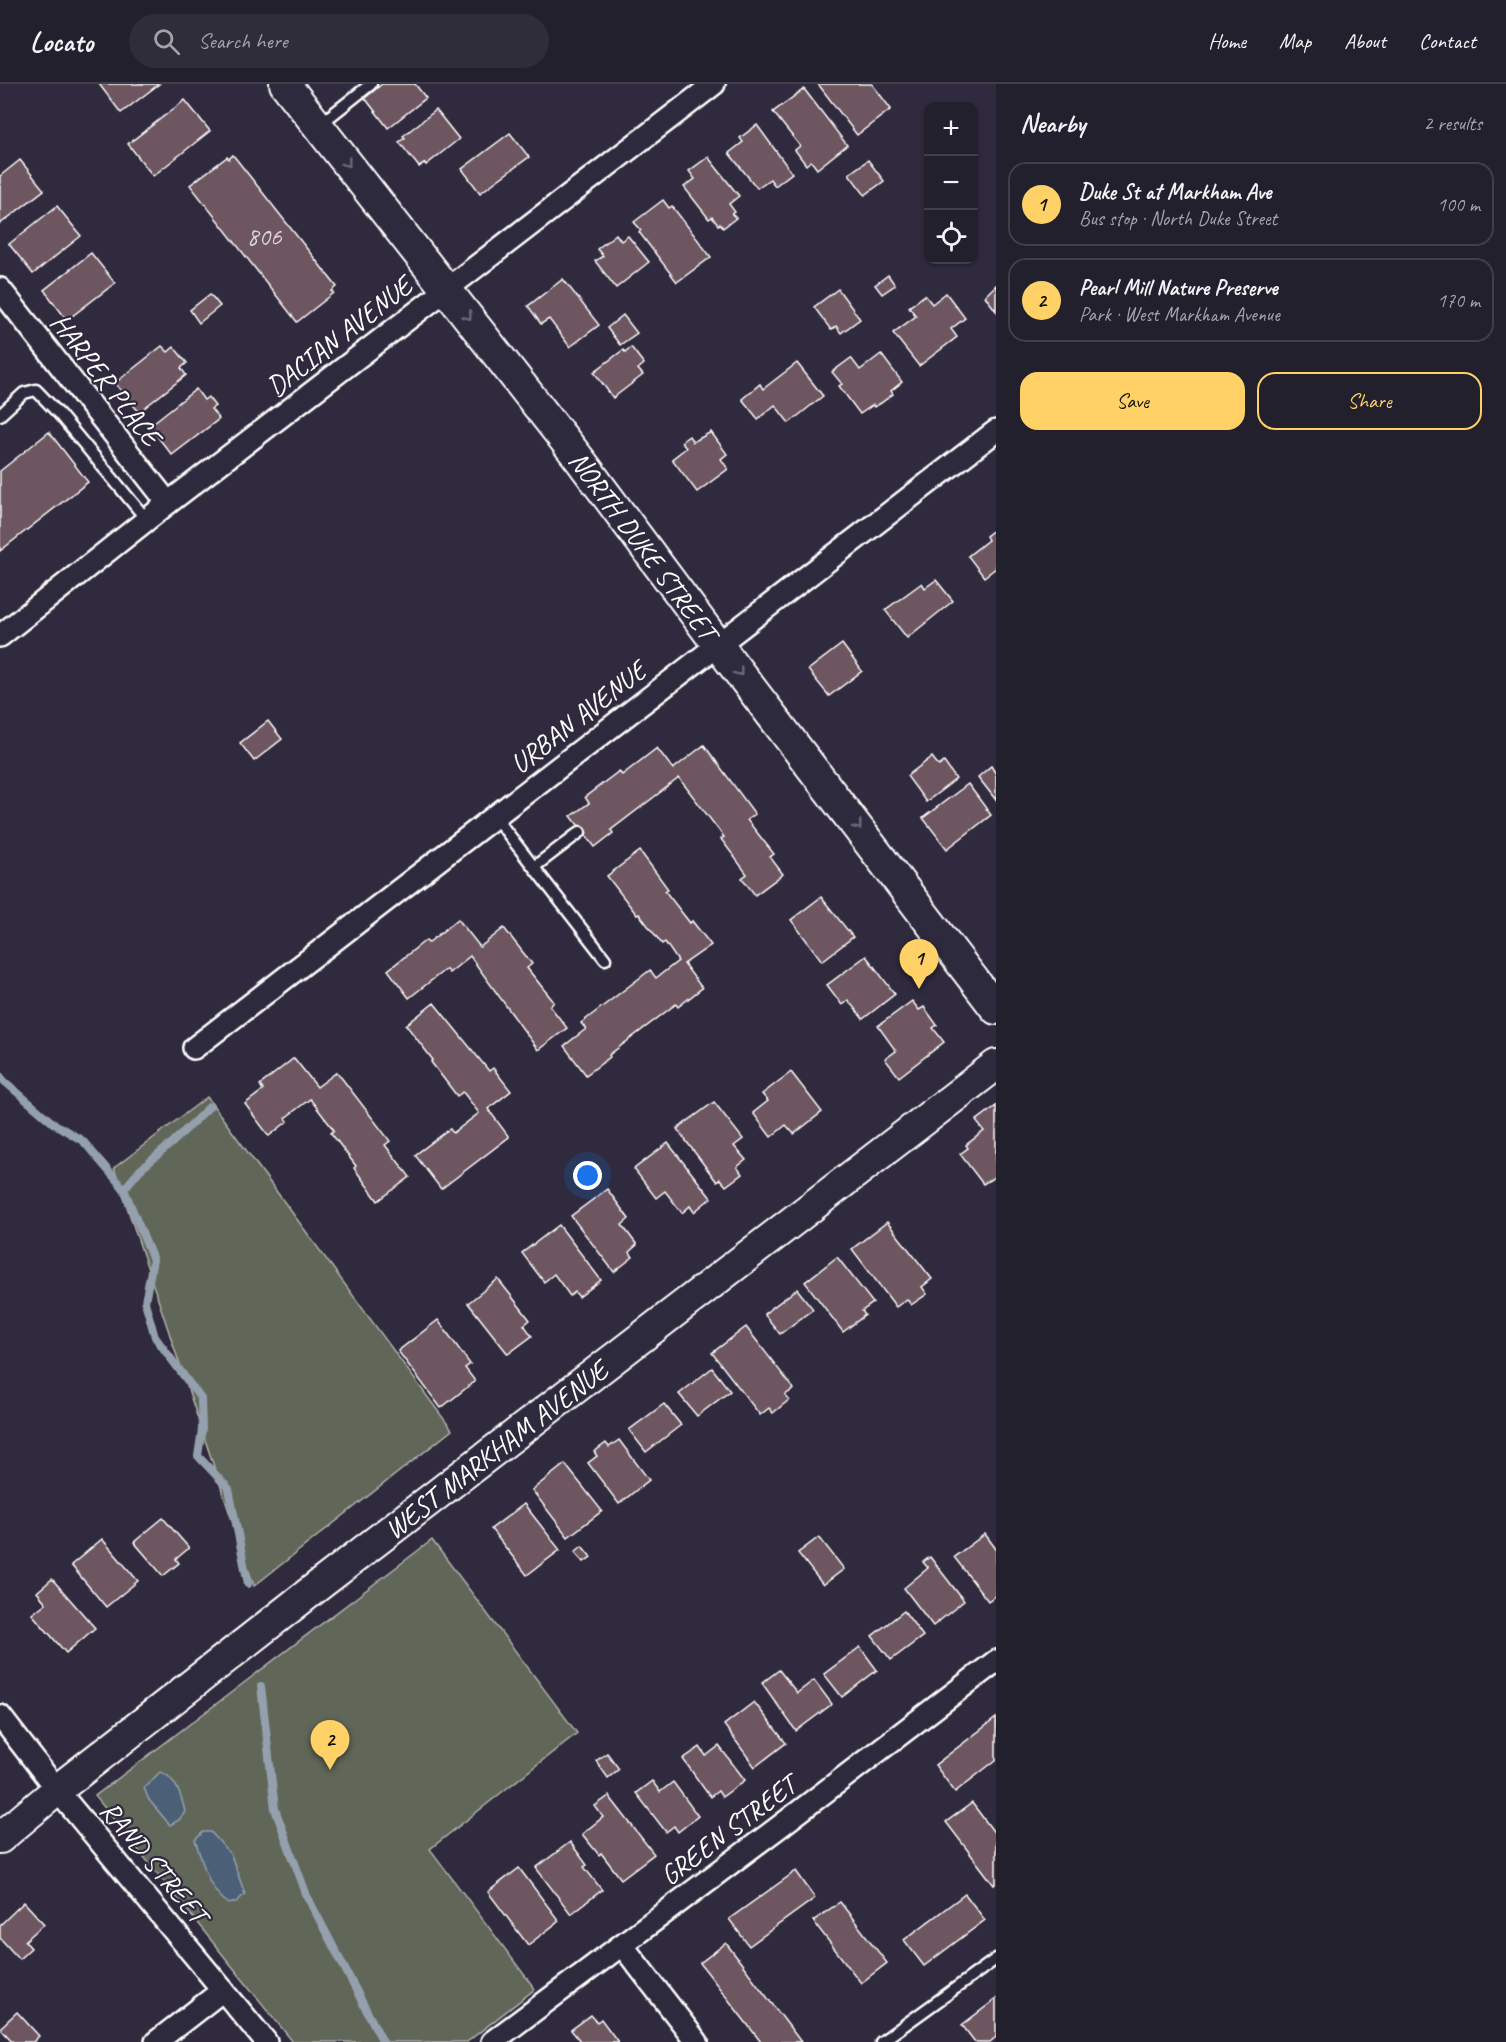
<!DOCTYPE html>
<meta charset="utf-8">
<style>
body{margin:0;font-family:Caveat,sans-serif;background:#2f2d3a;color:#f1f3f6}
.controls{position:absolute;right:18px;top:18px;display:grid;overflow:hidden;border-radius:12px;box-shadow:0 2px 4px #0004}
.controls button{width:54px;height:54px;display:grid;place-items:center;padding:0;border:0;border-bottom:2px solid #403e4a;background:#23202e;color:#f1f3f6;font:30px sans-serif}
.you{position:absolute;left:588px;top:1092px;width:21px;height:21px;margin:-15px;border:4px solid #fff;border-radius:50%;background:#1a73e8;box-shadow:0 0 0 9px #1a73e833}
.badge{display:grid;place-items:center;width:39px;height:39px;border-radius:50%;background:#ffd166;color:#111;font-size:20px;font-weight:700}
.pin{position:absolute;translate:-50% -50px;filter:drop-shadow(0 2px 3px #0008)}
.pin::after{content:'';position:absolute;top:32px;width:21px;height:18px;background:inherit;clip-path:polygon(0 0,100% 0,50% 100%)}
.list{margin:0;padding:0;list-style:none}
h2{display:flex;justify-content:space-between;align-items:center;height:78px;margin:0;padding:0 24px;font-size:26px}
h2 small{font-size:20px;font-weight:400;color:#a3a3aa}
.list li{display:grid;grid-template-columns:39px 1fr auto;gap:18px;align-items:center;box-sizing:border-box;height:84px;margin:0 12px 12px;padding:0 12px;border:2px solid #403e4a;border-radius:18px}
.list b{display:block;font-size:22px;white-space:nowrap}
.list p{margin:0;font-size:20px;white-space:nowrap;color:#a3a3aa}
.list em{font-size:20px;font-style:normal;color:#a3a3aa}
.actions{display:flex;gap:12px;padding:18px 24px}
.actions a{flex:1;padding:14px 0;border:2px solid #ffd166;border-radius:18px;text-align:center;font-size:21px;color:#ffd166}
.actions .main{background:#ffd166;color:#111}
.icon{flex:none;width:33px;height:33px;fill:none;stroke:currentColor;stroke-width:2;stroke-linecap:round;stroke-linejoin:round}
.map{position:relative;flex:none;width:996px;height:1958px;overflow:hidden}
header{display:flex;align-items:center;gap:36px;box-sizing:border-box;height:84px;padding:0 30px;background:#23202e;border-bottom:2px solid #403e4a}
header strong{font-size:28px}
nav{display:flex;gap:33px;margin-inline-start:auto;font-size:21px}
.search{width:420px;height:54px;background:#2f2d3a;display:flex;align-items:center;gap:15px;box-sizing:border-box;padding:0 21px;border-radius:33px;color:#a3a3aa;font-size:22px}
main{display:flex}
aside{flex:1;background:#23202e}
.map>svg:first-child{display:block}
</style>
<header>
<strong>Locato</strong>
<div class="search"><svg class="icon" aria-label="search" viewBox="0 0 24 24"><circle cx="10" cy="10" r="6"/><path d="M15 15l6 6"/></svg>Search here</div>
<nav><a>Home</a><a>Map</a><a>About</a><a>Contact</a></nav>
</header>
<main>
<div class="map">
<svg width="996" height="1958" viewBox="0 0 996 1958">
<rect width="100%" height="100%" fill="#2f2a3d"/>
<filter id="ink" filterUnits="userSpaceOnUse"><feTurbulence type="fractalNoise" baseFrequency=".0167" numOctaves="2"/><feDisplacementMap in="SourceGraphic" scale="12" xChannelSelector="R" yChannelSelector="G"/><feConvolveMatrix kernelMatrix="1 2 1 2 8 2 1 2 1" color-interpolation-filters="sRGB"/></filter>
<g filter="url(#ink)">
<!-- green -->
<g fill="#616659" stroke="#b0b2ac" stroke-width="1.5">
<path d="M 207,1013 L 452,1346 L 254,1502 L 114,1084 Z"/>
<path d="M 432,1456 L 577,1649 L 430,1765 L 535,1905 L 467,1958 L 293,1958 L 95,1712 Z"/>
</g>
<!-- water -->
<g fill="#4c6077" stroke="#94a0ad" stroke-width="1.5">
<path d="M 160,1688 C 176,1692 182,1714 185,1728 L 179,1736 L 170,1741 L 149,1716 L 144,1704 Z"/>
<path d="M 203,1748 L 211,1748 L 231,1771 L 245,1810 L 236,1818 L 229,1820 C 208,1806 203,1779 195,1756 Z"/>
</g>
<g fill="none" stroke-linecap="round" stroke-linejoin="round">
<!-- stream -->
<g stroke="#94a0ad" stroke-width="8">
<path d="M 0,992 L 4,997 L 53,1039 L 83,1057 L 124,1105 L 153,1176 L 145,1218 L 155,1253 L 201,1315 L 202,1345 L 198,1372 L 229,1405 L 248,1500"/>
<path d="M 124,1105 L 140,1086 L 172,1059 L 209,1023"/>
<path d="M 261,1602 L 275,1725 L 307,1812 L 383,1958"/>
</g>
</g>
<!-- building -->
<g fill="#6d565f" stroke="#fff" stroke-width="1.5">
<path d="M 99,0 L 159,0 L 121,29 Z"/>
<path d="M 382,0 L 415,0 L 426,14 L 388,44 L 365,14 Z"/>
<path d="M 818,0 L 872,0 L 891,25 L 857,51 Z"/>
<path d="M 804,5 L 847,61 L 817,85 L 811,77 L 806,81 L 795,66 L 800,62 L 773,28 Z"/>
<path d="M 185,16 L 210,47 L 153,92 L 128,60 Z"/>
<path d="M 436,26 L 459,55 L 426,81 L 425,79 L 419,83 L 399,58 L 405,54 L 403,52 Z"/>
<path d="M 757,41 L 792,89 L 775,102 L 770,95 L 757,104 L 729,69 L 743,58 L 740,54 Z"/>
<path d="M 510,49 L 529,73 L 480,109 L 462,85 Z"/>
<path d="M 233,71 L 337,203 L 332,207 L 334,209 L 297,238 L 190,101 L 227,73 L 229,75 Z"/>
<path d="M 708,73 L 739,112 L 729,120 L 735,128 L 732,130 L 736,134 L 723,144 L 720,140 L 718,141 L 712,133 L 709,135 L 684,103 L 695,95 L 689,87 Z"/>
<path d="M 20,76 L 44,106 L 0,140 L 0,92 Z"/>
<path d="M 868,76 L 884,97 L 865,111 L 849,90 Z"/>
<path d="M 663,116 L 669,124 L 672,122 L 711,173 L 677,198 L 639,148 L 641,146 L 634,138 Z"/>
<path d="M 57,122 L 81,152 L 33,190 L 9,160 Z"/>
<path d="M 616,150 L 621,157 L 628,152 L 649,178 L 616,204 L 595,177 L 603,172 L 597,165 Z"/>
<path d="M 91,169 L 115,199 L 67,236 L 44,206 Z"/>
<path d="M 888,191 L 895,201 L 882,210 L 875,201 Z"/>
<path d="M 563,195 L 599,241 L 570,263 L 549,235 L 541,240 L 528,222 Z"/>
<path d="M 996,201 L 996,227 L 985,212 Z"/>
<path d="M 838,205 L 860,235 L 841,249 L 836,242 L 831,246 L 814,223 Z"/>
<path d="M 946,209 L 965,234 L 951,245 L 957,253 L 919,282 L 893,249 L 916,232 L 909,223 L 925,211 L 932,220 Z"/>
<path d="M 210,210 L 220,222 L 199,239 L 190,226 Z"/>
<path d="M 623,231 L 637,249 L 620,261 L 607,244 Z"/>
<path d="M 162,262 L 168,268 L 174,263 L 187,279 L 181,284 L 186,291 L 139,328 L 115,299 Z"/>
<path d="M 631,263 L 644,280 L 638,285 L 643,291 L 613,314 L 594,288 L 623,266 L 625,268 Z"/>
<path d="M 881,270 L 902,298 L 891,307 L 893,310 L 881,319 L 874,323 L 873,321 L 860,330 L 839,302 L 842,300 L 832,288 L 851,274 L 860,286 Z"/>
<path d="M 797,279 L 823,312 L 789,339 L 775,321 L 758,335 L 742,315 L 760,300 L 763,305 Z"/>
<path d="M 196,305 L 204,316 L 208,313 L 215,322 L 211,325 L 219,335 L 172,371 L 149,342 Z"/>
<path d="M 49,348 L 88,398 L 0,467 L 0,387 Z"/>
<path d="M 711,348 L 727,370 L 721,375 L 728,385 L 697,408 L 672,375 L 686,364 L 681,358 L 689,352 L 693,358 Z"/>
<path d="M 995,445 L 996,484 L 984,493 L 968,472 L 988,456 L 986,452 Z"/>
<path d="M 936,496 L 953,517 L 907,554 L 885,526 L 922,499 L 925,504 Z"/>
<path d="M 842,560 L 862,587 L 829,612 L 808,586 Z"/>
<path d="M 268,637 L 282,655 L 254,677 L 240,659 Z"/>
<path d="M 704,661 L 755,730 L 747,736 L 774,770 L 770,773 L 783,790 L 755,811 L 742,794 L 747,790 L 721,755 L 724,753 L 679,694 L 611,746 L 613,749 L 595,763 L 571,732 L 589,719 L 585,713 L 619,687 L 622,691 L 657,664 L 673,685 Z"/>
<path d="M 932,673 L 939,682 L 944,678 L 956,695 L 926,718 L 907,692 Z"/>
<path d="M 991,682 L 996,690 L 996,716 L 978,693 Z"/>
<path d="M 968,700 L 991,731 L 947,765 L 923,734 Z"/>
<path d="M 640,767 L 668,805 L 665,807 L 690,839 L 692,837 L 711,861 L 684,880 L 702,904 L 678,923 L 676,920 L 609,971 L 610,973 L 586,991 L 564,962 L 586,945 L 581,939 L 650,886 L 656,894 L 678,877 L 665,858 L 662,860 L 639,830 L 637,831 L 607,792 Z"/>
<path d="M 821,813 L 853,853 L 822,877 L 791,836 Z"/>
<path d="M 458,835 L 480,863 L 504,844 L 532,880 L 527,884 L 554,918 L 550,922 L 567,944 L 538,966 L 470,872 L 449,889 L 446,885 L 409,914 L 388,886 L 426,856 L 428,859 Z"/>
<path d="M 866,872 L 895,910 L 863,935 L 848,916 L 842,921 L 827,901 Z"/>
<path d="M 912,917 L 919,926 L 924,923 L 937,941 L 933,944 L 944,958 L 899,993 L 885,975 L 896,967 L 878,942 Z"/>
<path d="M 434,919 L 489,987 L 493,984 L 511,1007 L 488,1025 L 509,1053 L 441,1105 L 415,1071 L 450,1045 L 453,1049 L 479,1029 L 463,1008 L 457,1012 L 431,978 L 433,976 L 406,941 Z"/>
<path d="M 294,974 L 317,1003 L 337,988 L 390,1057 L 385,1061 L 410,1093 L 378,1117 L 354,1084 L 356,1082 L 331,1049 L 334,1046 L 310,1015 L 285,1034 L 288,1037 L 269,1052 L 245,1020 L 263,1006 L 260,1001 Z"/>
<path d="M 791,988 L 822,1028 L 794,1050 L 786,1041 L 771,1053 L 753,1029 L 768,1017 L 762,1010 Z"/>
<path d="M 714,1018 L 743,1055 L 734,1062 L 746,1076 L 737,1083 L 742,1090 L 726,1102 L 720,1095 L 717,1098 L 677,1045 Z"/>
<path d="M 996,1022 L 996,1092 L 983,1100 L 960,1070 L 968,1064 L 966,1061 L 984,1047 L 976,1037 Z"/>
<path d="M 668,1059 L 711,1114 L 694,1128 L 690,1122 L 682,1129 L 665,1107 L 656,1114 L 634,1085 Z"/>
<path d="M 607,1105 L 629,1135 L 622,1141 L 637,1161 L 629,1168 L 633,1173 L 614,1188 L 571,1132 Z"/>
<path d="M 887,1138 L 932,1195 L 922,1203 L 927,1210 L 911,1221 L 907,1215 L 896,1223 L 852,1165 Z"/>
<path d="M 559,1141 L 601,1196 L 579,1213 L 575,1208 L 570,1212 L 554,1190 L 544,1198 L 522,1169 Z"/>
<path d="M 837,1173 L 873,1219 L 862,1227 L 865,1231 L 843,1248 L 805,1198 Z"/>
<path d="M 498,1195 L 530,1236 L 524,1241 L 532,1252 L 508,1270 L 468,1219 Z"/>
<path d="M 797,1205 L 813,1225 L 780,1250 L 764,1230 Z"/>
<path d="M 438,1236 L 470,1280 L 465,1284 L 475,1297 L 441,1324 L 398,1267 Z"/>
<path d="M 746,1243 L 794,1305 L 785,1311 L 789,1316 L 773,1329 L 769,1324 L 760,1331 L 712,1269 Z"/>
<path d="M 712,1284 L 730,1307 L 697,1332 L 679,1310 Z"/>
<path d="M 664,1320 L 681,1341 L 646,1368 L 629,1346 Z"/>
<path d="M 619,1356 L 649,1396 L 619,1420 L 588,1379 L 597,1372 L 594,1368 L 606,1359 L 609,1363 Z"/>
<path d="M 565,1380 L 602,1427 L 568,1453 L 532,1406 Z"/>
<path d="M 524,1420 L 560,1466 L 527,1491 L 491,1445 Z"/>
<path d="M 163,1434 L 189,1464 L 176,1475 L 179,1479 L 163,1492 L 134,1458 Z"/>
<path d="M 985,1450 L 996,1465 L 996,1511 L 988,1517 L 954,1473 Z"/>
<path d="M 819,1453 L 844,1485 L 823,1501 L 798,1469 Z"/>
<path d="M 102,1455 L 138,1497 L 106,1523 L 71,1481 Z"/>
<path d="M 582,1462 L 591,1473 L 584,1478 L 575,1468 Z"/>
<path d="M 930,1473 L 964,1517 L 933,1542 L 904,1504 L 928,1484 L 923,1478 Z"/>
<path d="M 52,1495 L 95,1544 L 66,1569 L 32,1530 L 46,1519 L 37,1508 Z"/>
<path d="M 904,1527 L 923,1552 L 891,1576 L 872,1552 Z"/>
<path d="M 860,1563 L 877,1586 L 842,1613 L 824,1590 Z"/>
<path d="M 779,1586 L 797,1609 L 814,1596 L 832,1620 L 796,1647 L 762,1599 Z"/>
<path d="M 754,1618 L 786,1659 L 755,1683 L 724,1641 Z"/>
<path d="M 996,1634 L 996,1676 L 955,1708 L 935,1681 Z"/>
<path d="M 719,1662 L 745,1696 L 722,1713 L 718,1707 L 710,1713 L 683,1675 L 700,1663 L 706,1672 Z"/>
<path d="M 607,1669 L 619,1685 L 608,1694 L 596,1677 Z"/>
<path d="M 652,1697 L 660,1708 L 673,1698 L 698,1732 L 678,1748 L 674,1742 L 666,1748 L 636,1709 Z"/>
<path d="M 609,1712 L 654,1770 L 621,1795 L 601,1769 L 599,1771 L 582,1750 L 603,1733 L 595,1722 Z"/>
<path d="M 972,1719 L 996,1751 L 996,1799 L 994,1801 L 946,1738 Z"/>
<path d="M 570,1758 L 587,1781 L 584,1783 L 602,1806 L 571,1830 L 536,1784 Z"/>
<path d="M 519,1784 L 559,1837 L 528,1861 L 488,1808 Z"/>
<path d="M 796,1787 L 815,1814 L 749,1862 L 729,1835 Z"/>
<path d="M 965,1810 L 985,1836 L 924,1882 L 904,1856 Z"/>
<path d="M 24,1818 L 44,1840 L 25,1857 L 31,1864 L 19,1875 L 0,1854 L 0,1841 Z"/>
<path d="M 840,1818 L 887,1879 L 861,1899 L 813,1837 Z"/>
<path d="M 726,1859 L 801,1958 L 761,1958 L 700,1879 Z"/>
<path d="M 996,1915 L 996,1953 L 990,1958 L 975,1958 L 962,1941 Z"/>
<path d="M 17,1928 L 39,1952 L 33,1958 L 13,1958 L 0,1944 Z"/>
<path d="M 591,1931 L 597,1938 L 601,1935 L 618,1958 L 581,1958 L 571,1946 Z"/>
</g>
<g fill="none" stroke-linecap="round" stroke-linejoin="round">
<defs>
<g id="lane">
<path d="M 319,41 L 371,0"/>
<path d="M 0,331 L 24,309 L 36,306 L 59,330 L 147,436"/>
<path d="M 495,733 L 605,875"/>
<path d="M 534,783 L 580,748"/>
<path d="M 881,1958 L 996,1875"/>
</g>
<g id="street">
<path d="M 0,205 L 168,419"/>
<path d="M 0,552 L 168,419 L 714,0"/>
<path d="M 194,964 L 996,347"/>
<path d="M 0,1632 L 57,1706 L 266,1958"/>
<path d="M 622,1861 L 697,1958"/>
<path d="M 156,1958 L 223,1906"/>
<path d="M 492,1958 L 779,1743 L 996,1577"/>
</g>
<g id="secondary">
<path id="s1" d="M 285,0 L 581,377 L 718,561 L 996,925"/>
<path id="s2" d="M 0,1754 L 57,1706 L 323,1498 L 996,981"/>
</g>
</defs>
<!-- lane casing -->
<use href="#lane" stroke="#fff" stroke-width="15"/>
<!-- street casing -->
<use href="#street" stroke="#fff" stroke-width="26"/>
<!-- secondary casing -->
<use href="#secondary" stroke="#fff" stroke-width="34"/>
<!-- lane -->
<use href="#lane" stroke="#2f2a3d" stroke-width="10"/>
<!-- street -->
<use href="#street" stroke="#2f2a3d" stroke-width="21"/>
<!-- secondary -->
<use href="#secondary" stroke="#2f2a3d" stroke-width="30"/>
</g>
<!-- one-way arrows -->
<defs><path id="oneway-chevron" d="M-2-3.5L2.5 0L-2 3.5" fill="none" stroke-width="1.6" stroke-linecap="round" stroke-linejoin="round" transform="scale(1.5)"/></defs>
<g stroke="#6d6a77">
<use href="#oneway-chevron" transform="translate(347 79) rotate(52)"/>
<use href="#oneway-chevron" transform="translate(468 232) rotate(52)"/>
<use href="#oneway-chevron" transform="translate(739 588) rotate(52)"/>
<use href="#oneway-chevron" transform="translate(858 742) rotate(52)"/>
</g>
</g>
<g text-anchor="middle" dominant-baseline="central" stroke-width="4.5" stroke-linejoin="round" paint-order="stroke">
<!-- number labels -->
<g font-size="26" fill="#dad5d7">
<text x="264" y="152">806</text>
</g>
<!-- street labels -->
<g font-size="28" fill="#fff" stroke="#2f2a3d">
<text transform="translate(339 252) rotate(-38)">DACIAN AVENUE</text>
<text transform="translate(106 295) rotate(52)">HARPER PLACE</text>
<text stroke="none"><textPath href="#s1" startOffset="584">NORTH DUKE STREET</textPath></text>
<text transform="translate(578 633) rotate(-38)">URBAN AVENUE</text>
<text stroke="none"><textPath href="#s2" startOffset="630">WEST MARKHAM AVENUE</textPath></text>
<text transform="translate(728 1746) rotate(-37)">GREEN STREET</text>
<text transform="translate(154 1778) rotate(50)">RAND STREET</text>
</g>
</g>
</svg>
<div class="controls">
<button>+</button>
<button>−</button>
<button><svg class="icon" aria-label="locate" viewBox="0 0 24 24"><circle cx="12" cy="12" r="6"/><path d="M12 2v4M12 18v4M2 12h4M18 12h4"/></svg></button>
</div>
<div class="you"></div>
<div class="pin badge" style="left:919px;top:905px">1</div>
<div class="pin badge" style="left:330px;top:1686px">2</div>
</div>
<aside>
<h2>Nearby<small>2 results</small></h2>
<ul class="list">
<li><span class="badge">1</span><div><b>Duke St at Markham Ave</b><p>Bus stop · North Duke Street</p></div><em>100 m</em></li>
<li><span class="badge">2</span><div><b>Pearl Mill Nature Preserve</b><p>Park · West Markham Avenue</p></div><em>170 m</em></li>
</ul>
<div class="actions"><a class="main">Save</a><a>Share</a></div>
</aside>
</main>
